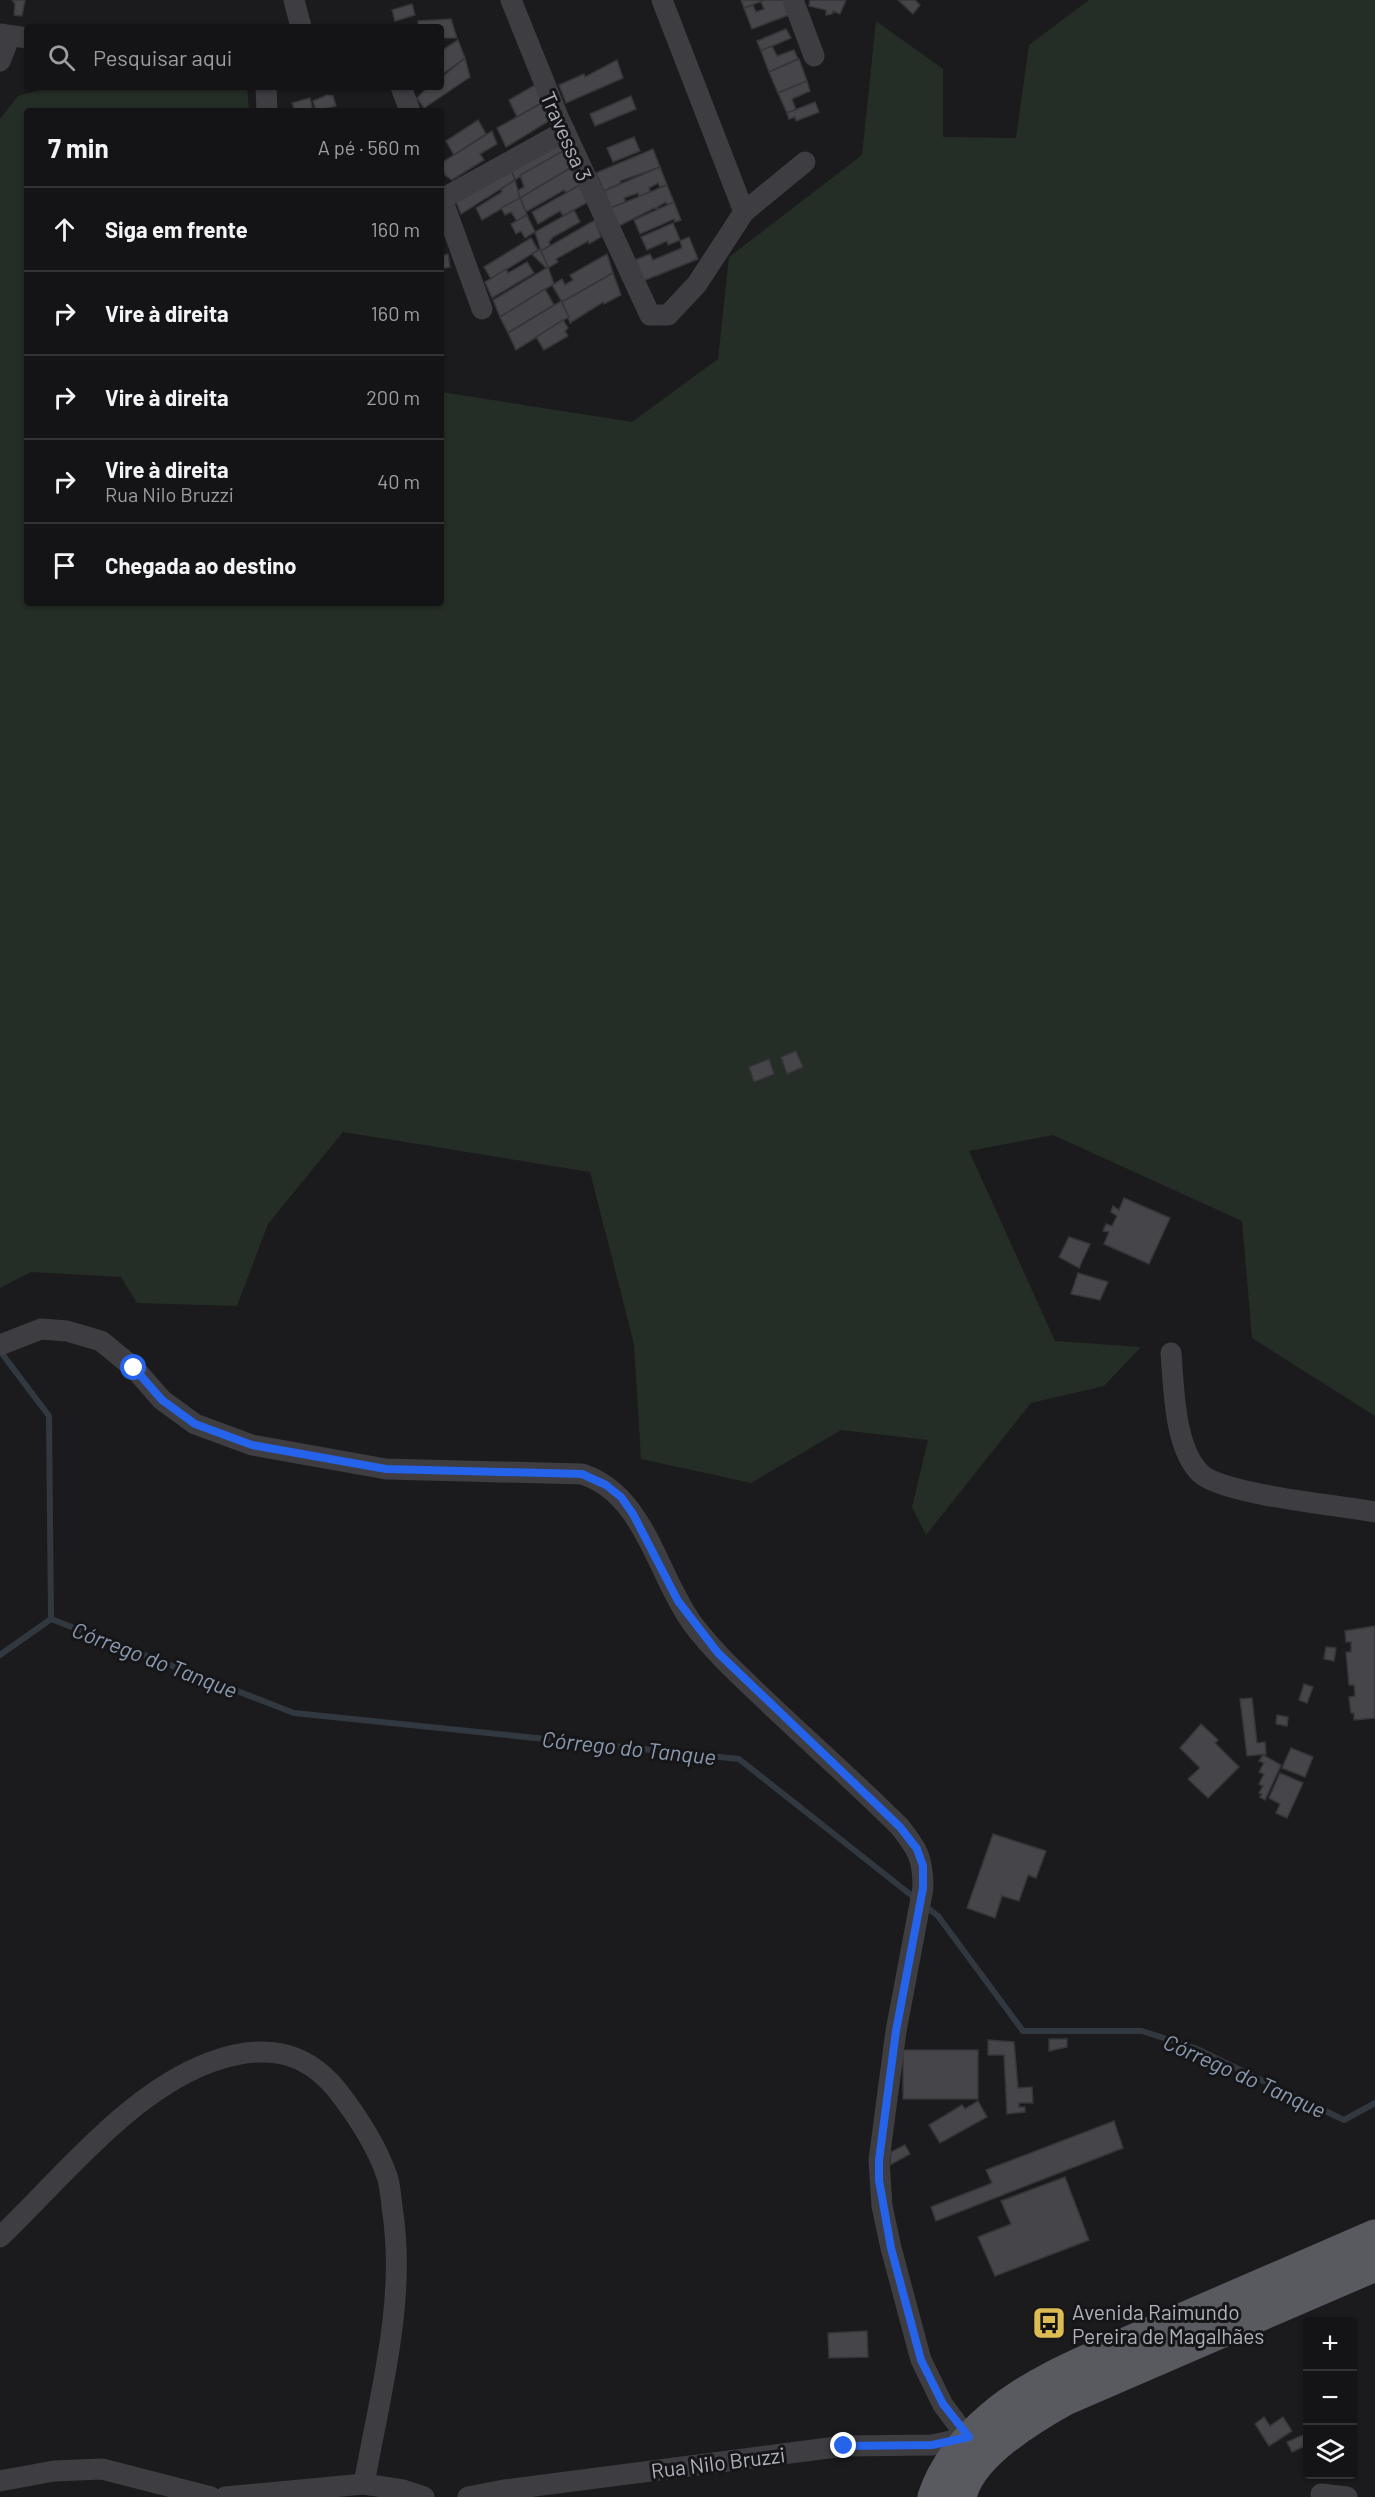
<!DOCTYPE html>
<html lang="pt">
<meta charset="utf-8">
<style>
body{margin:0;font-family:Barlow,sans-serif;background:#1d1d1f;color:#f1f3f6}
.controls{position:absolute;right:18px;bottom:18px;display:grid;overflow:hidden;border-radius:6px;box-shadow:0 2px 4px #0004}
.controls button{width:54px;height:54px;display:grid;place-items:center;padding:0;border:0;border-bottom:2px solid #333335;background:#141416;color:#f1f3f6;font:30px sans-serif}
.stop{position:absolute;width:18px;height:18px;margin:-14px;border:4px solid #2563eb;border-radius:50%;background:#fff}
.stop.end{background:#2563eb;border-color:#fff;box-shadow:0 2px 6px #0008}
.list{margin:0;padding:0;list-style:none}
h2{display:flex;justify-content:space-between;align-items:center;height:78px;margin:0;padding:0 24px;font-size:26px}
h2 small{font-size:20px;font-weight:400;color:#9d9ea1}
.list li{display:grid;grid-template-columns:39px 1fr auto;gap:18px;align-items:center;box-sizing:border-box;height:84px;padding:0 24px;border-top:2px solid #333335}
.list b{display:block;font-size:22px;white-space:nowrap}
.list p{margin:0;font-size:20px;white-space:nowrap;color:#9d9ea1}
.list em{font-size:20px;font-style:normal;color:#9d9ea1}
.icon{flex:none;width:33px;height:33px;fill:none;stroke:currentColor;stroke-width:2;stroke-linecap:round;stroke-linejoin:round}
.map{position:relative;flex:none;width:1375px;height:2497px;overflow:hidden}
.search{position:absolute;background:#141416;box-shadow:0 2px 4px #0004;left:24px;top:24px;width:420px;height:66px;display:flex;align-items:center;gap:15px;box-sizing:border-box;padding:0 21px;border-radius:6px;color:#9d9ea1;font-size:22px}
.panel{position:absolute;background:#141416;box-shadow:0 2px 4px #0004;left:24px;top:108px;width:420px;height:498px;border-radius:6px}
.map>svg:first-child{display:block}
</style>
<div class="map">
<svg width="1375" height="2497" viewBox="0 0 1375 2497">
<rect width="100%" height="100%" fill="#1b1b1d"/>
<!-- green -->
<path fill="#252d27" d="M 1089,0 L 1375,0 L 1375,1416 L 1252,1338 L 1242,1221 L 1053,1135 L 969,1151 L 1055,1341 L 1141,1347 L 1104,1386 L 1031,1403 L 926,1535 L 912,1507 L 928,1440 L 841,1430 L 751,1483 L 641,1459 L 634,1344 L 590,1172 L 343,1132 L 268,1224 L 237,1306 L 137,1303 L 121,1277 L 31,1272 L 0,1288 L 0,119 L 18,96 L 52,87 L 247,87 L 249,111 L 27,111 L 27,603 L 441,603 L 441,392 L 632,422 L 718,359 L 729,257 L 862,155 L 876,21 L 943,69 L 943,137 L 1016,138 L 1029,45 Z"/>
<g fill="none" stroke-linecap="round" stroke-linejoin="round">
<!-- stream -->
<g stroke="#323840" stroke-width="6">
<path d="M 0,1351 L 49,1416 L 51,1619 L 294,1713 L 739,1759 L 916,1899"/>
<path d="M 0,1655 L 51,1619"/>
<path d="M 924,1905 L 938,1916 L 1023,2031 L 1142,2031 L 1195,2048 L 1344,2120 L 1375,2103"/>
</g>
</g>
<!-- building -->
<g fill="#46464a" stroke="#363539" stroke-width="1.5">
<path d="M 12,0 L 25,0 L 22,16 L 14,15 L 15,4 Z"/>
<path d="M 741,0 L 765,0 L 744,8 Z"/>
<path d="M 765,0 L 787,0 L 791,14 L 752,29 L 744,8 L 753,5 L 756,12 L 764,9 L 761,2 Z"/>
<path d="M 810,0 L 846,0 L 840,14 L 833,11 L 832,14 L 826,15 L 826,10 L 809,6 Z"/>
<path d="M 898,0 L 915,0 L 920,5 L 913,14 Z"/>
<path d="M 412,4 L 415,15 L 395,21 L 392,10 Z"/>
<path d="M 451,19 L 457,38 L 441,38 L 441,27 L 418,27 L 418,21 Z"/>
<path d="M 786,29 L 791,38 L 761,51 L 757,41 Z"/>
<path d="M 458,40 L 465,58 L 441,75 L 441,51 Z"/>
<path d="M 772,46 L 777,56 L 794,50 L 798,59 L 769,72 L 761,51 Z"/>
<path d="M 465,58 L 470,77 L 424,108 L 417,98 L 428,87 L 441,87 L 441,78 Z"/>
<path d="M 799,59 L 807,81 L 778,93 L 769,72 Z"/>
<path d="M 617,60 L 623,78 L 566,103 L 559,85 L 584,74 L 585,77 Z"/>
<path d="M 807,81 L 810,91 L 792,99 L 796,110 L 787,113 L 778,93 Z"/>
<path d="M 535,85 L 543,102 L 517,117 L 509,100 Z"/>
<path d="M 327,95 L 333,96 L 336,106 L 316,111 L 313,101 Z"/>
<path d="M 631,96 L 636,109 L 595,126 L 590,114 Z"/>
<path d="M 310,98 L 313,111 L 284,111 L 294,108 L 292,103 Z"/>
<path d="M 544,102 L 549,121 L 506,147 L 497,128 Z"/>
<path d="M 815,102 L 819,112 L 796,121 L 795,117 L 789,119 L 787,113 Z"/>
<path d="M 478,120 L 486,134 L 454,155 L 446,141 Z"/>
<path d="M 492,131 L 497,144 L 480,154 L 484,160 L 452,180 L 445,175 L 441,163 Z"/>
<path d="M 634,137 L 640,151 L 613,162 L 607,148 Z"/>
<path d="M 561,142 L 565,150 L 515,180 L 510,167 Z"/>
<path d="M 653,149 L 660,167 L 620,181 L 621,183 L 604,191 L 596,173 Z"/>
<path d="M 565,150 L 572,167 L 520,198 L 517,191 L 524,187 L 520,175 Z"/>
<path d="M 510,167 L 515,180 L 461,214 L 454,197 Z"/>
<path d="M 572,167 L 580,185 L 566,193 L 564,190 L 526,212 L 520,198 Z"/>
<path d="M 660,167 L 667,185 L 660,187 L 658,183 L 649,188 L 650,192 L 639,197 L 638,193 L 624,198 L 626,202 L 611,208 L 604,191 Z"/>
<path d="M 515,180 L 520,198 L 482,220 L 476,208 L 502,192 L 501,189 Z"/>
<path d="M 580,185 L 588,202 L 563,216 L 560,211 L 538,224 L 532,212 Z"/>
<path d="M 667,185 L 674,202 L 667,205 L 666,202 L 657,207 L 658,209 L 654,208 L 619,226 L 611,208 Z"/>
<path d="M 520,198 L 527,215 L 517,221 L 511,212 L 505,215 L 501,208 Z"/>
<path d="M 674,202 L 681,220 L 675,222 L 674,219 L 640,234 L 634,220 Z"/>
<path d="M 574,210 L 580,222 L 553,237 L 549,242 L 550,245 L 541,251 L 535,232 Z"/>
<path d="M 527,215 L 535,232 L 525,238 L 521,231 L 516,234 L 511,224 Z"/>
<path d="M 595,220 L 601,237 L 589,244 L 588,241 L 556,259 L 558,262 L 548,268 L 541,251 Z"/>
<path d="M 673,223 L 680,240 L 668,245 L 667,241 L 647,250 L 641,237 Z"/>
<path d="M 689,237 L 698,259 L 643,281 L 635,260 L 650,254 L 653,260 L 682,248 L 680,241 Z"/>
<path d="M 531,238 L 538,250 L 491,279 L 484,267 Z"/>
<path d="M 540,249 L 548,267 L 546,268 L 532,254 Z"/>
<path d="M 448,254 L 450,267 L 441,269 L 441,256 Z"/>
<path d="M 607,254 L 613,273 L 562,302 L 552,285 L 562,279 L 565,285 L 573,280 L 570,275 Z"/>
<path d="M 527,262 L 534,273 L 492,298 L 485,282 L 506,269 L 508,273 Z"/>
<path d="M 548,267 L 554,284 L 500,317 L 493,300 Z"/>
<path d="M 613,273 L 621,295 L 604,304 L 603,302 L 570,323 L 562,302 Z"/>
<path d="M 545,289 L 554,305 L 508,333 L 500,317 Z"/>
<path d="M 561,301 L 569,317 L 516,350 L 508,333 Z"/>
<path d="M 563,320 L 568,328 L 565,331 L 568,336 L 544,350 L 536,337 Z"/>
<path d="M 796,1051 L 803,1067 L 787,1074 L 781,1057 Z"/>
<path d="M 769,1059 L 774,1074 L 754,1082 L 749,1067 Z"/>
<path d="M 1124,1198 L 1170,1218 L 1149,1264 L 1104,1244 L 1109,1232 L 1103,1231 L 1106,1224 L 1112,1226 L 1117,1216 L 1111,1212 L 1113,1206 L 1119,1210 Z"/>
<path d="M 1069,1237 L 1090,1244 L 1079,1268 L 1059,1257 Z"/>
<path d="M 1078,1273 L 1108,1282 L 1100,1300 L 1071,1294 Z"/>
<path d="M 1375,1626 L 1375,1718 L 1354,1720 L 1354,1713 L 1351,1713 L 1349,1697 L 1355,1696 L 1354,1685 L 1349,1685 L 1346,1652 L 1351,1652 L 1351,1642 L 1346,1642 L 1345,1631 Z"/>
<path d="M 1326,1647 L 1336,1648 L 1334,1661 L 1324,1659 Z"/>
<path d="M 1304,1684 L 1313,1687 L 1307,1703 L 1299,1700 Z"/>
<path d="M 1252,1698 L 1257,1743 L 1265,1742 L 1266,1754 L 1247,1756 L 1240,1699 Z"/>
<path d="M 1277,1715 L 1288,1717 L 1287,1726 L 1276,1724 Z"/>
<path d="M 1201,1724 L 1218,1740 L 1215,1743 L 1239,1767 L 1208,1798 L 1188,1779 L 1200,1768 L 1180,1748 Z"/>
<path d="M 1291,1748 L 1313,1757 L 1305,1777 L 1282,1768 Z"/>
<path d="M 1263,1755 L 1281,1765 L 1265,1800 L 1260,1797 L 1262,1794 L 1259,1793 L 1263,1786 L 1259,1784 L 1264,1774 L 1259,1772 L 1264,1763 L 1259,1761 Z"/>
<path d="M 1280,1773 L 1303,1783 L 1287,1818 L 1276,1813 L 1280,1804 L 1269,1798 Z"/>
<path d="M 993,1834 L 1046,1851 L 1036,1878 L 1028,1875 L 1019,1901 L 1002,1896 L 995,1918 L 967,1908 Z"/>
<path d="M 1049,2039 L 1067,2039 L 1067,2047 L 1049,2051 Z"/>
<path d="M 988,2040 L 1014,2042 L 1018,2088 L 1032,2087 L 1033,2103 L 1019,2103 L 1019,2107 L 1025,2107 L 1025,2112 L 1007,2114 L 1004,2055 L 988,2055 Z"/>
<rect x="903" y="2050" width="75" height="49"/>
<path d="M 978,2101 L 987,2117 L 940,2143 L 929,2125 L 962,2105 L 965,2109 Z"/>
<path d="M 1114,2121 L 1123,2148 L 936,2221 L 931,2207 L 992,2183 L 986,2170 Z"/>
<path d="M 905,2145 L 910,2154 L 890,2165 L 891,2152 Z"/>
<path d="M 1065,2177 L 1089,2240 L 995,2276 L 978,2237 L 1011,2224 L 1001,2201 Z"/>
<path d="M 867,2331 L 868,2357 L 829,2358 L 828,2333 Z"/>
<path d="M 1264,2417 L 1270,2426 L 1283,2417 L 1292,2431 L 1269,2446 L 1255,2424 Z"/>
<path d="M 1303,2435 L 1307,2445 L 1292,2452 L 1287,2442 Z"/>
</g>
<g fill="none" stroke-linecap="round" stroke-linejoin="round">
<!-- minor -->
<g stroke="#3d3d42" stroke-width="21">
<path d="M 294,0 L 301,27"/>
<path d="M 511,0 L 559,119 L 650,315 L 668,315 L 697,284 L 744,212"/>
<path d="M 662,0 L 744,212 L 805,162"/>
<path d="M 793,0 L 814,56"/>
<path d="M 0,34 L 27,38"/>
<path d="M 0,61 L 10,36"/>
<path d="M 266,87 L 267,111"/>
<path d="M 401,87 L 410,111"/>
<path d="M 441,196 L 482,309"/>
<path d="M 442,199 L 565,131"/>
<path d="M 0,1345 L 41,1329 L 67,1331 L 101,1341 L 134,1368 L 162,1400 L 195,1424 L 252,1445 L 386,1469 L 582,1474 C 645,1494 657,1575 692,1623 C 712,1650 737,1673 761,1696 C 807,1740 855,1782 900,1827 C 918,1850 923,1858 923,1888 L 896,2031 L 879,2160 L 882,2206 L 891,2248 L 921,2360 L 943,2405 L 976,2449"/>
<path d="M 1171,1353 C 1174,1388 1174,1447 1200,1473 C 1223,1495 1339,1505 1375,1512"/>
<path d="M 0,2237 C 62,2178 129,2092 211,2062 C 261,2044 303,2048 337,2090 C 358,2117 376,2144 387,2176 C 390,2185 391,2197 392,2207 C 407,2299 380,2394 364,2484"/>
<path d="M 0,2481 L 54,2471 L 102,2469 L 211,2497"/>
<path d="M 1321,2494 L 1347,2497"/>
<path d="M 225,2497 L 364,2484 L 403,2490 L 424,2497"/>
<path d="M 468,2497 L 504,2490 L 844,2446 L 932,2445 L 969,2437"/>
</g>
<!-- primary -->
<g stroke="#595a60" stroke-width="33">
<path d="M 934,2497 C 945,2464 966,2439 992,2417 C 1038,2378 1099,2356 1153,2332 C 1227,2300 1301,2268 1375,2236"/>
<path d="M 960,2497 C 969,2455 1029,2419 1065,2399 L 1375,2265"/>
</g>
</g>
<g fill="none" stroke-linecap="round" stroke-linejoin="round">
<!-- route -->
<path stroke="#2563eb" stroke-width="8" d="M 134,1368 L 162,1400 L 195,1424 L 252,1445 L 386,1469 L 582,1474 L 606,1485 L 621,1497 L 633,1514 L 678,1601 L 718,1653 L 900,1827 L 917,1849 L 923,1866 L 923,1888 L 896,2031 L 879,2160 L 879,2180 L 891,2248 L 921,2360 L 943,2404 L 969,2437 L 932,2445 L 844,2446"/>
</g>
<!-- icons -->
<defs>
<symbol id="bus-square" viewBox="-11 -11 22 22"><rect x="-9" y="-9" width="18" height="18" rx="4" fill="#ddbd53" stroke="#161618"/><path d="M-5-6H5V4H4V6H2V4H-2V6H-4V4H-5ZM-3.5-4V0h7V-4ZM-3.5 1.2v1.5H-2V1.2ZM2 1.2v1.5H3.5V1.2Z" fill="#111"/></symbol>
</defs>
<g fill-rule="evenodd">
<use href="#bus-square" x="1030" y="2304" width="38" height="38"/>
</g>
<g text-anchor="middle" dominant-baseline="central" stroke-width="6" stroke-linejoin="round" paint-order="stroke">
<!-- street labels -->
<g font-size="21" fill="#afb2bb" stroke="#161618">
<text transform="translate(567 136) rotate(66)">Travessa 3</text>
<text transform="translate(718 2462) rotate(-7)">Rua Nilo Bruzzi</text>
</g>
<!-- poi labels -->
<g font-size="21" fill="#afb2bb" stroke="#161618" text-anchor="start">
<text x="1072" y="2311">Avenida Raimundo<tspan x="1072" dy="24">Pereira de Magalhães</tspan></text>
</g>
<!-- water labels -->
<g font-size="22" font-style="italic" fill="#8b9bb1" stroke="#161618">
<text transform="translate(155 1659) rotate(21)">Córrego do Tanque</text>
<text transform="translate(629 1747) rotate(6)">Córrego do Tanque</text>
<text transform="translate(1245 2075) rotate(24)">Córrego do Tanque</text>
</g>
</g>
</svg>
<div class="controls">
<button>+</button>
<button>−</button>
<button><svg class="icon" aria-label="layers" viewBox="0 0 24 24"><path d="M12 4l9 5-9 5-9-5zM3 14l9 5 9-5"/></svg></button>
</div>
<div class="stop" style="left:134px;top:1368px"></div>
<div class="stop end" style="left:844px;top:2446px"></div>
<div class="search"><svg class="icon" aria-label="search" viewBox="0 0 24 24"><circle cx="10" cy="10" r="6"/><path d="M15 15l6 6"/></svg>Pesquisar aqui</div>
<section class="panel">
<h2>7 min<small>A pé · 560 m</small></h2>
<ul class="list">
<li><svg class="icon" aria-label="ahead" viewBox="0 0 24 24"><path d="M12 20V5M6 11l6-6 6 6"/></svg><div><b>Siga em frente</b></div><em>160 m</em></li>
<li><svg class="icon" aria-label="right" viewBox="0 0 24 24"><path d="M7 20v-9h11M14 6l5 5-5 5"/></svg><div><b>Vire à direita</b></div><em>160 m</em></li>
<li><svg class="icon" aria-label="right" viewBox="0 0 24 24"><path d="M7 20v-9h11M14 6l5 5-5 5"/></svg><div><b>Vire à direita</b></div><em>200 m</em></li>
<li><svg class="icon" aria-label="right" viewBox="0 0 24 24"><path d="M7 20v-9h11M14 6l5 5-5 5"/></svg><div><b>Vire à direita</b><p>Rua Nilo Bruzzi</p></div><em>40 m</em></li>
<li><svg class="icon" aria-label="arrive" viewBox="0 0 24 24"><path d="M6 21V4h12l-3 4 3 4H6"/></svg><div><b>Chegada ao destino</b></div></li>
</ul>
</section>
</div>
